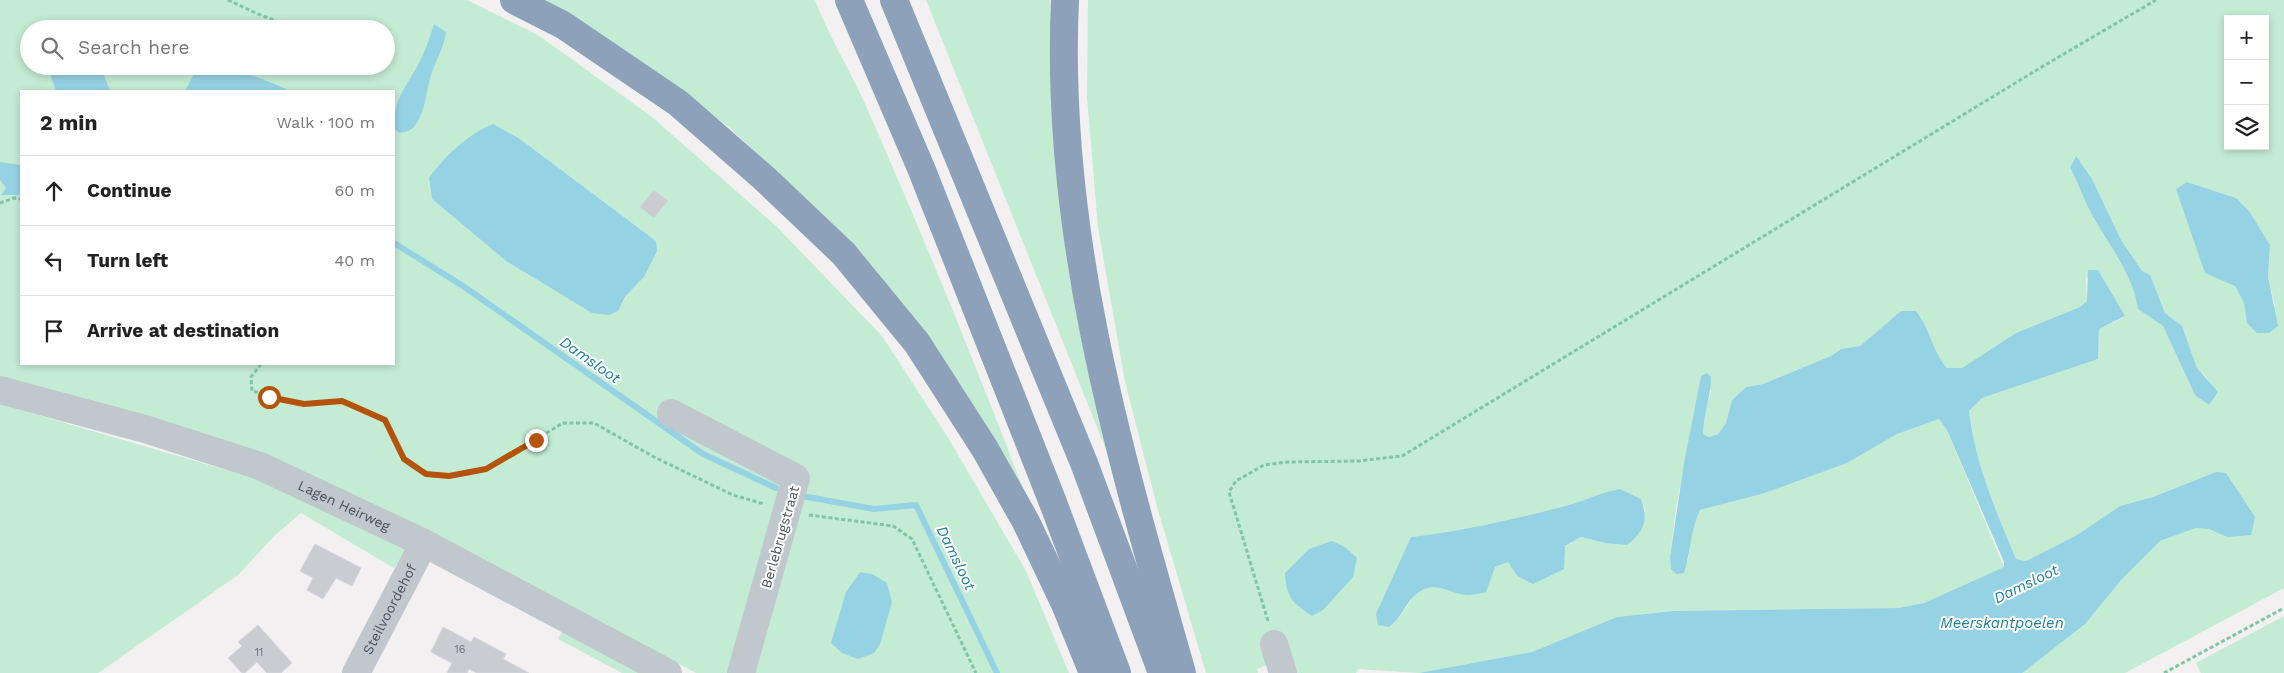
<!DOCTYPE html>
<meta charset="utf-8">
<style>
body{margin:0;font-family:"Work Sans",sans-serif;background:#f2f2f2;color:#222}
.controls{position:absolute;right:15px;top:15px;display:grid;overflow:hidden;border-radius:0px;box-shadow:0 2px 8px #0003}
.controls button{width:45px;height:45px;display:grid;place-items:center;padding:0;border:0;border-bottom:1px solid #e0e0e0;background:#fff;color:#222;font:25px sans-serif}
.stop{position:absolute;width:15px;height:15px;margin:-11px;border:4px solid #b45309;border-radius:50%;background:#fff}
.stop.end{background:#b45309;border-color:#fff;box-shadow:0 1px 5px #0008}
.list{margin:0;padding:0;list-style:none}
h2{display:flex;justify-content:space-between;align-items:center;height:65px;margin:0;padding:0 20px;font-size:21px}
h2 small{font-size:16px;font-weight:400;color:#767676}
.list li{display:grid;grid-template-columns:32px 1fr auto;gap:15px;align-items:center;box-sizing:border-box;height:70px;padding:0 20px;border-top:1px solid #e0e0e0}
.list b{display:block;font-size:19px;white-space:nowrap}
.list em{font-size:16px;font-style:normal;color:#767676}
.icon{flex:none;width:28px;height:28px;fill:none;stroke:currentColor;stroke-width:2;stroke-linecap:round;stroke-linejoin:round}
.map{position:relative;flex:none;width:2284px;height:673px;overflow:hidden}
.search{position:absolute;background:#fff;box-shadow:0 2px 8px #0003;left:20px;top:20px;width:375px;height:55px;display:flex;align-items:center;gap:12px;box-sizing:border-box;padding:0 18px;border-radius:28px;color:#767676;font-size:19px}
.panel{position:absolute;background:#fff;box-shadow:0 2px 8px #0003;left:20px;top:90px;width:375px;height:275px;border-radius:0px}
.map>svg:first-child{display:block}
</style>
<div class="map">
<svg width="2284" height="673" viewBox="0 0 2284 673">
<rect width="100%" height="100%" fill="#f2f0f0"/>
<!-- green -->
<g fill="#c4ebd4" fill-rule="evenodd">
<path d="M 0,0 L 467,0 L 538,35 L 652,117 L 776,226 L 882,336 L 947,436 L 1026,571 L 1069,673 L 696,673 L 431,534 L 0,381 L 0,180 L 6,188 L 2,195 L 21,195 L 21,364 L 394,364 L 394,91 L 291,91 L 218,66 L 386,66 L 386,29 L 29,29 L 29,66 L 47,66 L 56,91 L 21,91 L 21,165 L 0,162 ZM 520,139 L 656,241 L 644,277 L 625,298 L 618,311 L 562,295 L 540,282 L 506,261 L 432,199 L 429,179 L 455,149 L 469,140 Z"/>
<path d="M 542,0 L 815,0 C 829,37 850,70 866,106 C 924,238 979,372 1030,507 L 848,240 L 730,128 L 671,85 Z"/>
<path d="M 926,0 L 1050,0 L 1056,148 L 1066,256 L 1086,361 L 1109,457 Z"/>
<path d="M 1088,0 L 2284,0 L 2284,588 L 2125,673 L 2022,673 L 2160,541 L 2196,528 L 2209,529 L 2227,537 L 2216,472 L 2153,497 L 2120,506 L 2077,535 L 2026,561 L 2016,559 C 1996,510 1975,463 1969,411 L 1982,398 L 2098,359 L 2099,329 L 2125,317 L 2086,276 L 2087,301 L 2080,307 L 2016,333 L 1962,368 L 1947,368 C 1932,351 1930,328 1916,311 L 1901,311 L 1860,346 L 1841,349 L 1831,356 L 1763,384 L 1746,387 L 1732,400 L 1726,423 L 1718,434 L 1709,437 L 1703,434 L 1703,419 L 1711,391 L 1701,376 L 1676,508 L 1670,557 L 1671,569 L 1688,560 L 1692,527 L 1700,510 L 1765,493 L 1847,463 L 1897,434 L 1939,419 L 1947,430 L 2004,567 L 1924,603 L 1898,608 L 1673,611 L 1617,617 L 1532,652 L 1419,673 L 1358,669 L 1356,673 L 1295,673 L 1290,656 L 1257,669 L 1258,673 L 1206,673 L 1158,510 L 1125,382 L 1098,227 L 1087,97 ZM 2228,19 L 2265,19 L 2265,146 L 2228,146 ZM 2070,168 L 2092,179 L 2121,240 L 2142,271 L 2150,276 L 2165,313 L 2182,326 L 2197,368 L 2208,379 L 2209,405 L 2195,395 L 2163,326 L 2138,309 C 2133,274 2108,244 2091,213 C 2083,198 2078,182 2070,168 ZM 2187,182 L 2236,198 L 2270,245 L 2268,277 L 2275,306 L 2247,323 L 2244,303 ZM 1620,489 L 1641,499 L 1646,511 L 1605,543 L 1581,537 L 1517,576 L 1508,562 L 1495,567 L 1467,595 C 1449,588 1425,580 1412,599 C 1404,610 1400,619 1389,627 L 1392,580 L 1411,537 C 1464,531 1515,519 1565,506 C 1585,501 1600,492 1620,489 Z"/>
<path d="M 101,66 L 198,66 L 185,91 L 110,91 Z"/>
<path d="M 0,404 L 260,480 L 408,549 L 394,568 L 301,513 L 274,536 L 238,575 L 98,673 L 0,673 Z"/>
<path d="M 2284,616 L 2284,673 L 2201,673 L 2196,663 Z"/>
<path d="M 565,626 L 655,673 L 622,673 L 558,639 Z"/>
</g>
<!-- water -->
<g fill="#95d2e3">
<path d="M 434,24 L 446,32 C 444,47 437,58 432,72 C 426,89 426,110 416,124 C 411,131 406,132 399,133 L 394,128 C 394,96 407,87 420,61 C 426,49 430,37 434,24 Z"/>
<path d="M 47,66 L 101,66 L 110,91 L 56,91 Z"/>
<path d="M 198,66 C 230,66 262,78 290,91 L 185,91 Z"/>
<path d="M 493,124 L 520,139 L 656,241 L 657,251 L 644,277 L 625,297 L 618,311 L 609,315 L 592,313 L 506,261 L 432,199 L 429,178 C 445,156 468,134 493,124 Z"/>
<path d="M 2076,156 L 2092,179 L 2121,240 L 2142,271 L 2150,275 L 2165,313 L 2182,326 L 2197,368 L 2218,392 L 2209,405 L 2195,395 L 2163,326 L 2138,309 C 2133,274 2108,244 2091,213 C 2083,198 2078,182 2070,168 Z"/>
<path d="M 0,162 L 21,165 L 21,195 L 1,195 L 6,188 L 0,180 Z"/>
<path d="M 2187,182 L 2236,198 L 2249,211 L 2270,245 L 2268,277 L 2278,326 L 2269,333 L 2257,333 L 2247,323 L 2244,303 L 2235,286 L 2205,273 L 2176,189 Z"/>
<path d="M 2088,270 L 2098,270 L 2125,316 L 2099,329 L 2098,359 L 1982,398 L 1969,411 C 1975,463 1996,511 2016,559 L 2026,561 L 2077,535 L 2120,506 L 2153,497 L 2216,472 L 2226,473 L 2255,517 L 2251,535 L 2227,537 L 2209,529 L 2196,528 L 2160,541 L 2121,580 L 2085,624 L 2022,673 L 1419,673 L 1532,652 L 1617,617 L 1673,611 L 1898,608 L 1924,603 L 2004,567 L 2004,562 L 1947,430 L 1939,419 L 1897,434 L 1847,463 L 1765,493 L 1700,510 C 1690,531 1691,551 1684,573 L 1676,574 L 1671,569 L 1670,557 L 1684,463 L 1701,376 L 1707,373 L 1711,377 C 1711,397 1703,414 1703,434 L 1709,437 L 1718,434 L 1726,423 L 1732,400 L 1746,387 L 1763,384 L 1831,356 L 1841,349 L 1860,346 L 1901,311 L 1916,311 C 1930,328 1932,351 1947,368 L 1962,368 L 2016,333 L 2080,307 L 2087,301 Z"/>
<path d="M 1620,489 L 1641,499 C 1649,521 1644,531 1627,545 L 1605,543 L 1581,537 L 1565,546 L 1564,569 L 1533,584 L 1517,576 L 1508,562 L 1495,567 L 1486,592 C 1481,593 1473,595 1467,595 C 1448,594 1434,577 1413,597 C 1404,607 1401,618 1389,627 L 1378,625 L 1376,614 L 1411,537 C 1464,531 1515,519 1565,506 C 1585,501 1600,492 1620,489 Z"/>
<path d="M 1332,541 L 1345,547 L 1357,558 L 1353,577 L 1323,610 L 1312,616 C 1292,602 1287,599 1285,573 L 1309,549 Z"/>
<path d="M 860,572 L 872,574 L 887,583 L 892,602 L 880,644 L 874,653 L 858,659 L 842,653 L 831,643 L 846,592 Z"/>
</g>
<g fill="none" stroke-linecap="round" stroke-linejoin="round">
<!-- stream -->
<g stroke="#95d2e3" stroke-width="6">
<path d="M 394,243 L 463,286 L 703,454 L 776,488"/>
<path d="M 802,496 L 874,509 L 916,505 L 997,673"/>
</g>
</g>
<!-- building -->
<g fill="#cbccd2" stroke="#d5d6db">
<path d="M 654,190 L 668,201 L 654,218 L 640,207 Z"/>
<path d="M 315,544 L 361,568 L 352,586 L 336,578 L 323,599 L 307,590 L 313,578 L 300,571 Z"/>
<path d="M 258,625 L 292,663 L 281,673 L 267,673 L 257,662 L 245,673 L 242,673 L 228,658 L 242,646 L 238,642 Z"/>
<path d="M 443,627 L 471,642 L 474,637 L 506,654 L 503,659 L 529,673 L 477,673 L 469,669 L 467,673 L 447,673 L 452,663 L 431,652 Z"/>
</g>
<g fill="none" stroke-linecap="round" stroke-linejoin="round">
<!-- path -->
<g stroke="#7fc6a4" stroke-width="3" stroke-dasharray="4 2.5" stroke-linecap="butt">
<path d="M 228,0 L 258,14 L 298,29"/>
<path d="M 332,66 L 333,68"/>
<path d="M 0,203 L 14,198 L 21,199"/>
<path d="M 261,364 L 251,377 L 252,391 L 304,404 L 342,401 L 385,420 L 403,459 L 426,474 L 449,476 L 486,469 L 563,423 L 594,423 L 654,457 L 733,495 L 764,504"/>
<path d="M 809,515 L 893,526 L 912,539 L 976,673"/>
<path d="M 1268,621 L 1229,492 L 1236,481 L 1264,465 L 1287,462 L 1358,461 L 1402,456 L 2045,65 L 2156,0"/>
<path d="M 2164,673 L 2284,608"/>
</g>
<!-- minor -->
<g stroke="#c0c7cd" stroke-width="28">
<path id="s1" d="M 0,390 L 145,429 L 260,466 L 424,543 L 668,673"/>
<path d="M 671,413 L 796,478 L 741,673"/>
<path d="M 1274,644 L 1283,673"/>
<path id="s2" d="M 356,673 L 424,543"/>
</g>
<!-- highway -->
<g stroke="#8da2ba" stroke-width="28">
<path d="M 514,0 L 563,25 L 678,103 L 764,178 L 844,254 L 917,343 L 985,449 L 1026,522 L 1065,604 L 1093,673"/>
<path d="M 849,0 L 921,168 L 1052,500 L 1117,673"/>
<path d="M 894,0 L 1084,463 L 1162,673"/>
<path d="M 1065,0 C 1054,233 1119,452 1182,673"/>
</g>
</g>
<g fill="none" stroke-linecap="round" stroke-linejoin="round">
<!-- route -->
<path stroke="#b45309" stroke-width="6" d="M 269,397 L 304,404 L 342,401 L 385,420 L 404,459 L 426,474 L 449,476 L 486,469 L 536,440"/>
</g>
<g text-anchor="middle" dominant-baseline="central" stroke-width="4" stroke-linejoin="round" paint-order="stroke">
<!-- number labels -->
<g font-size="11" fill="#6a717a">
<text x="460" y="649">16</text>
<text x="259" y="652">11</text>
</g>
<!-- street labels -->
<g font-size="14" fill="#4a535c" stroke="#fff">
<text stroke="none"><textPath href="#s1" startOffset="364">Lagen Heirweg</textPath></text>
<text transform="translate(780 537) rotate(-74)">Berlebrugstraat</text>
<text stroke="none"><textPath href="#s2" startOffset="72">Steilvoordehof</textPath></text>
</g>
<!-- water labels -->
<g font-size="15" font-style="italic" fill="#1b809e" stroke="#fff">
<text transform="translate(590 360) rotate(35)">Damsloot</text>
<text transform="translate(956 558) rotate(64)">Damsloot</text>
<text transform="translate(2026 584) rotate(-26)">Damsloot</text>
<text x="2002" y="623">Meerskantpoelen</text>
</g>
</g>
</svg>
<div class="controls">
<button>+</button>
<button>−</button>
<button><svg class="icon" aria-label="layers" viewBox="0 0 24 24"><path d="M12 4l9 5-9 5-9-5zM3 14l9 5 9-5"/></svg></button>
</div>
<div class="stop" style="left:269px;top:397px"></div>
<div class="stop end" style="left:536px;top:440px"></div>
<div class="search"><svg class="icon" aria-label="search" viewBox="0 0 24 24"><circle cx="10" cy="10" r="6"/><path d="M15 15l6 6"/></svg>Search here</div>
<section class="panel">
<h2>2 min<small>Walk · 100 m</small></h2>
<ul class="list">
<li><svg class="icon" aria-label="ahead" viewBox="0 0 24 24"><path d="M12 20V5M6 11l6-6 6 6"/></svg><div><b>Continue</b></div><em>60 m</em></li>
<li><svg class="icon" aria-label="left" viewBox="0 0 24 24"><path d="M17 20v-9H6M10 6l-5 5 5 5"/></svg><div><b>Turn left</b></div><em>40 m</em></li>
<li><svg class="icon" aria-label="arrive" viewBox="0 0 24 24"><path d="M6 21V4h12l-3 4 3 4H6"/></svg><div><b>Arrive at destination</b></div></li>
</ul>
</section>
</div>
